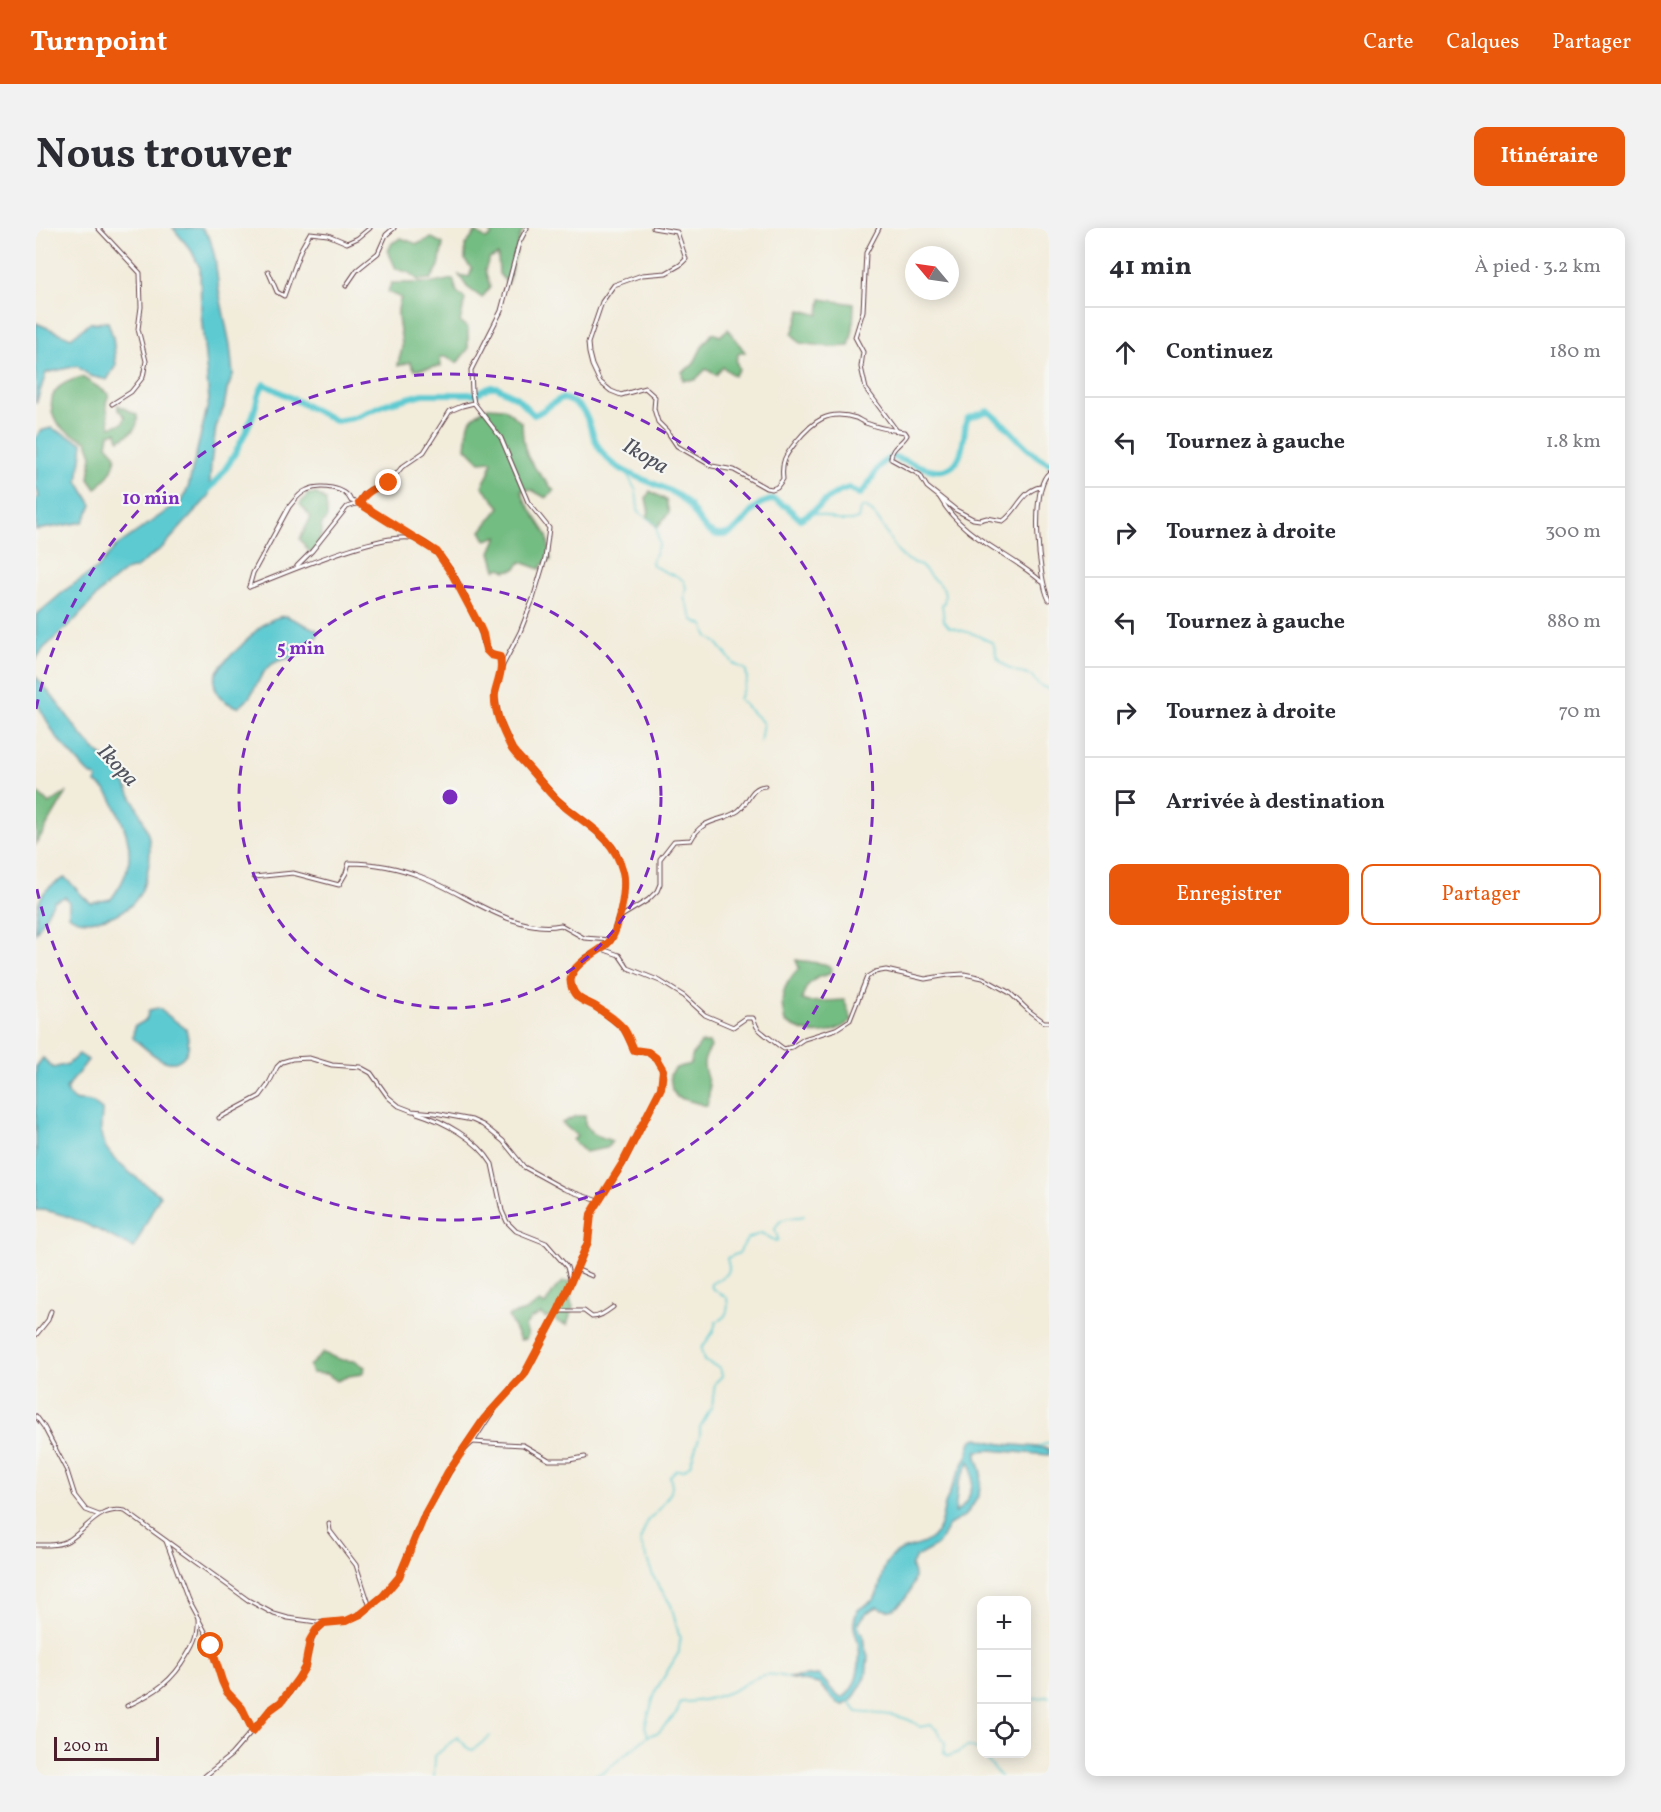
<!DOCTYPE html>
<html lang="fr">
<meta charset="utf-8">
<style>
body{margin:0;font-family:Vollkorn,serif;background:#f2f2f3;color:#2b2b33}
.controls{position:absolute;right:18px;bottom:18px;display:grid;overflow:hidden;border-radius:12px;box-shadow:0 3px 15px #0003}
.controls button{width:54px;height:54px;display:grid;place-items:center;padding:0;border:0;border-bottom:2px solid #e1e1e2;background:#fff;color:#2b2b33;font:30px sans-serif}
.compass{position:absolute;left:869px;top:18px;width:54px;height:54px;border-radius:50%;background:#fff;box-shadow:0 3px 15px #0003;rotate:299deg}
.scale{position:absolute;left:18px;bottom:15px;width:105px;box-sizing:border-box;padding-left:6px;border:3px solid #4a1f2b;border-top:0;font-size:16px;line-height:21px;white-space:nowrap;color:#4a1f2b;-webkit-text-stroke:4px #f6f6f2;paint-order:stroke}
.stop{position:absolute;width:18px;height:18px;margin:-14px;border:4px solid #ea580c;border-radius:50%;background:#fff}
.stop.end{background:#ea580c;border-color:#fff;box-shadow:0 2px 6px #0008}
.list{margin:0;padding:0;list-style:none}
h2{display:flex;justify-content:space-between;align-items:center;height:78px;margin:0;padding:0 24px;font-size:26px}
h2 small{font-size:20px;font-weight:400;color:#7c7c81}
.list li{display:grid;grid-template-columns:39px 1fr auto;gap:18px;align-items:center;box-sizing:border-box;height:90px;padding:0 24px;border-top:2px solid #e1e1e2}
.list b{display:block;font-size:22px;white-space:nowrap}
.list em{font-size:20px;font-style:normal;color:#7c7c81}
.actions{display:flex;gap:12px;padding:18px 24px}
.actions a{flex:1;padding:14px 0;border:2px solid #ea580c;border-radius:12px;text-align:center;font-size:21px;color:#ea580c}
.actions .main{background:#ea580c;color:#fff}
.icon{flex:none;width:33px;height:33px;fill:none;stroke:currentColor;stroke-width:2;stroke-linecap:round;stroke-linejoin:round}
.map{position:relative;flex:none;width:1013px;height:1548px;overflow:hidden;border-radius:12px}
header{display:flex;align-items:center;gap:36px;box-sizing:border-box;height:84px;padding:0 30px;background:#ea580c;color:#fff}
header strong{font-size:28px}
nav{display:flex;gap:33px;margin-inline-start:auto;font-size:21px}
.intro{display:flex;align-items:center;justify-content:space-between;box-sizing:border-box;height:144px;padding:0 36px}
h1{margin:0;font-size:42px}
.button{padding:15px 27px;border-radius:12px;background:#ea580c;color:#fff;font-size:21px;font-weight:700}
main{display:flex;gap:36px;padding:0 36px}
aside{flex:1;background:#fff;border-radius:12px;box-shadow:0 3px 15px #0003}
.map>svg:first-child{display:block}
</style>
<header>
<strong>Turnpoint</strong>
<nav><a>Carte</a><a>Calques</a><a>Partager</a></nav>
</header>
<div class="intro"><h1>Nous trouver</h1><a class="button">Itinéraire</a></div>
<main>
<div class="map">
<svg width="1013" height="1548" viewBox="0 0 1013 1548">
<rect width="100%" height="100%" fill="#f6f6f2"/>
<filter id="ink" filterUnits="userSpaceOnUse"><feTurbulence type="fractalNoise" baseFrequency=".0167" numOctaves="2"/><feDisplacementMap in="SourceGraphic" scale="12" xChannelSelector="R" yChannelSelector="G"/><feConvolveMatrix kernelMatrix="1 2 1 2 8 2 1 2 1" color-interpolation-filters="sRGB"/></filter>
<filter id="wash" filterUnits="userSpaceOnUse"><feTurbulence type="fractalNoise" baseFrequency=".008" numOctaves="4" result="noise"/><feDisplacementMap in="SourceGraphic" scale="24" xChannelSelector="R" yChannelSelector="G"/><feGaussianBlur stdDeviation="1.35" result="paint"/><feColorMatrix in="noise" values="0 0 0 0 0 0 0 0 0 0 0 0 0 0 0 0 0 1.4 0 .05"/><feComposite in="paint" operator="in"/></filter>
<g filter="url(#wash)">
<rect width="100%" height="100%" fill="#f2ecdb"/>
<!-- forest -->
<g fill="#73bc82" stroke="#5e6e56" stroke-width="1.5">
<path d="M 453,0 L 489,0 L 484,8 L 472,56 L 463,46 L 462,27 L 453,31 L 449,42 L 454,59 L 446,70 L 431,59 L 423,47 L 433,49 L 436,41 L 429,32 L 429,18 L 440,4 L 450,11 L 456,7 Z"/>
<path d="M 365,10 L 381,16 L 396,10 L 407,16 L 403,38 L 395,51 L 382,52 L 374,45 L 360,41 L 352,23 L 356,15 Z"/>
<path d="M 417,51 L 421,64 L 429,71 L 424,94 L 432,100 L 432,121 L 421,135 L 410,129 L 404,129 L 405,138 L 379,142 L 374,134 L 362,138 C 362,131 366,125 366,118 C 365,101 358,86 365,70 L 352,64 L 355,55 L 397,55 Z"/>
<path d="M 785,71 L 818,76 L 817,101 L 813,118 L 796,119 L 764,115 L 756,106 L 765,82 L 783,87 Z"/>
<path d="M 692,101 L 709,124 L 702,126 L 700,133 L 703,141 L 698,148 L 687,139 L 680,147 L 670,141 L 659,152 L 647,152 L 646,144 L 657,137 L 667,117 L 677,105 L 684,108 Z"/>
<path d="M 46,149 L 73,166 L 70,175 L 74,199 L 87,195 L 89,189 L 82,181 L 82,177 L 101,187 C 104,200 94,206 83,212 L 81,204 L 73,206 L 71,217 L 80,227 C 79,242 70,251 60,261 L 53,251 L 56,227 L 51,213 C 44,209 36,207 29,202 C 23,198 18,191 16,183 C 12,161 27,154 46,149 Z"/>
<path d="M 452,179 L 468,180 L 486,195 C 487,234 496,235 518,263 L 510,270 L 496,262 L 485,262 L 489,273 L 511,307 L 515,332 L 507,336 L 504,341 L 485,334 L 479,341 L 470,343 L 465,340 L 460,342 L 455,324 L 462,308 L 450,312 L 445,303 L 464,279 L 446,258 L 453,245 L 456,233 L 444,234 L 430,220 C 433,195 428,192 452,179 Z"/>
<path d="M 614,263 L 630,272 L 633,285 L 621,299 L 611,288 L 613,284 L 610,270 Z"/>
<path d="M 272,266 L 281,266 L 290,273 L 291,290 L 285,298 L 286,303 L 281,321 L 274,325 L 264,311 L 275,289 L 264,276 Z"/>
<path d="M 0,563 L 13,576 L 31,564 L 0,616 Z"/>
<path d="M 760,732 L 789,736 L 796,740 L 793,746 C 777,750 769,756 766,772 L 772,774 L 808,772 L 816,792 C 794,810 773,809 749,794 C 743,770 746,758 763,740 Z"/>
<path d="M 665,815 L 673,815 L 675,819 C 663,837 669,840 673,858 C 674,864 672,872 671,878 L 641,869 L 636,862 L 634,847 L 640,840 L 654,836 L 657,826 Z"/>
<path d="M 540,888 L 549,888 L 549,896 L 557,906 L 576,913 L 571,920 L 549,924 L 537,912 L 541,908 L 526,895 Z"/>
<path d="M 527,1054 L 539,1054 L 534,1071 L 537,1079 L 531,1097 L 522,1094 L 516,1088 L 509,1090 L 505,1086 L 494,1091 L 489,1099 L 492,1106 L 490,1111 L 484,1112 L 472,1088 L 490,1083 L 504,1074 L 509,1077 L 519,1061 Z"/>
<path d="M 287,1125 L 306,1132 L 319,1133 L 329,1139 L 326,1146 L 313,1148 L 301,1153 L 291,1146 L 276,1145 L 273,1138 Z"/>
</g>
<!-- water -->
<g fill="#5dcad1" stroke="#54747e" stroke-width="1.5" fill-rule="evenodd">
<path d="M 137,0 L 166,0 L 174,11 L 179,30 L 183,63 L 194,117 L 197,147 L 191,162 L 188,179 L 180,199 L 175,235 L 173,268 L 128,318 L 100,340 L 89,343 L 67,361 L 38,393 L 8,420 L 0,431 L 0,387 L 32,360 L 62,340 L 79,319 L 145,273 L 152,260 L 173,172 L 165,85 L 164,40 L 155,22 Z"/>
<path d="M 72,94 L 77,109 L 80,137 L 71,152 L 54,148 L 41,138 L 10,145 L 0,176 L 0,95 L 35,110 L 54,95 Z"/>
<path d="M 15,200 L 47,215 L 42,253 L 56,277 L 47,294 L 0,302 L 0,271 L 3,269 L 0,258 L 0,210 L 4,203 Z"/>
<path d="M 250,388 L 281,402 C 284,408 279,412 274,414 C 267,435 251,426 236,436 C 220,447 220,470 202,479 C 194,477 187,473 182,466 C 170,447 191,431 204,419 C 217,406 230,389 250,388 Z"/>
<path d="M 0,449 C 18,468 32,490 48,510 C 59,524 74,533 84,546 C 88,552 91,560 94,566 C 112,598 120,617 109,653 C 104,671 94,682 76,688 C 63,692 44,697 33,687 L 33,674 L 29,669 L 18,673 L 0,705 C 0,678 1,662 29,650 C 39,657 44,668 55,675 L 75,671 C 100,639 97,615 80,580 C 75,569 71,561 60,555 L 61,550 L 51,544 L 20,509 L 0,473 Z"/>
<path d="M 122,780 L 150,801 C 152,810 155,820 148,828 C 133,846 111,821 97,810 L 98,799 L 110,792 L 113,782 Z"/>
<path d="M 43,826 L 52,832 L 30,861 C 39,880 43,869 57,875 C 60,877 63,880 66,882 C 66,889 64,899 65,906 C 68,931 106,953 124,967 L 98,1020 C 74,1009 25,980 0,982 L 0,839 L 7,830 L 17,840 L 32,836 Z"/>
<path d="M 942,1210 C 965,1219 989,1216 1013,1221 L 1013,1227 L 954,1222 L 941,1223 L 941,1229 L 946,1245 L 943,1266 L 938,1275 L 930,1287 L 913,1297 L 902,1317 L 880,1329 L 875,1339 C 885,1351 868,1379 854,1382 C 850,1383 845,1380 841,1379 L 830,1385 L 822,1396 L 823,1402 L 827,1406 L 828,1417 L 832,1428 L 830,1449 L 817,1471 L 808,1477 L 802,1476 L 783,1456 L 752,1450 L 782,1447 C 792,1454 795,1464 805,1470 C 821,1464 825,1435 823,1419 C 823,1411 817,1403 818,1395 C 818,1390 820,1386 822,1382 C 827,1378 834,1375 838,1371 C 847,1360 843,1344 852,1333 C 866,1316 880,1322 893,1312 C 908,1302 905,1285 911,1271 C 917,1255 926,1240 933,1224 L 933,1218 L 936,1212 ZM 934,1233 C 940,1249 936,1275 919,1285 L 922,1256 Z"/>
</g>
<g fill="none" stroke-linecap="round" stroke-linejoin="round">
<!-- stream -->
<g stroke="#5dcad1" stroke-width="1.5">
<path d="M 590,244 L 600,263 L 602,281 L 605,286 L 620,296 L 623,316 L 616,333 L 617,338 L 634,346 L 639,347 L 648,353 L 650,360 L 648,370 L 657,392 L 667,397 L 672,409 L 681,415 L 698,436 L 710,442 L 711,452 L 703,471 L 727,495 L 724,514"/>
<path d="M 776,285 C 793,287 804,298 822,291 L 824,281 L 829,279 C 847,290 851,312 865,327 C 870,333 879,334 885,338 C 889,341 891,345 895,349 C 905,359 911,357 908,375 L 906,376 L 908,393 L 913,399 L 938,406 L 957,415 C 959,420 959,425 961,429 C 969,441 983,445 996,448 C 1000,455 1004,459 1013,461"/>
<path d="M 1003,1218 L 1013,1215"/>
<path d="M 812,1472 L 821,1484 C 840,1486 870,1485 884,1499 L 894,1497 L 900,1501 L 909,1515 L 908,1525 L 911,1528 C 926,1527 930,1510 945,1525"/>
<path d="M 990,1474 L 1000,1470 L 1013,1469"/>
<path d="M 612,1508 L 609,1498 L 620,1462 L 643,1424 L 644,1411 L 635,1377 L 618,1350 L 604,1313 L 612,1292 L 622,1283 L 635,1264 L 636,1258 L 634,1248 L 640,1242 L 648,1242 L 654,1237 L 664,1207 L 664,1199 L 676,1178 L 679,1155 L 686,1148 L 684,1140 L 668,1133 L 665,1121 L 677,1104 L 680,1094 C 691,1090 693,1082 691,1070 L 676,1060 L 675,1056 C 681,1050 693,1050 693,1040 C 693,1036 691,1033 691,1030 L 703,1025 L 711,1011 L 725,1005 L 740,1013 L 742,1011 L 739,1001 C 745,987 755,991 768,988"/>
<path d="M 946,1526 L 964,1548"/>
<path d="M 952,1530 L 962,1526"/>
<path d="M 398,1548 L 399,1528 L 421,1509 L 433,1521 L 437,1522 L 454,1508"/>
<path d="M 557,1548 L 569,1543 L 612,1508 L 623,1504 L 641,1484 L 645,1474 C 662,1474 676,1471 691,1465 C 718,1454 720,1440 753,1450"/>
</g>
<!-- river -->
<path stroke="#5dcad1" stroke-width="6" d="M 169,265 C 191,245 206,214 217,187 C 221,176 221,165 228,156 L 300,193 L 317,190 L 350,176 L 387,166 L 440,166 L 453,159 L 461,159 L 481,170 L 498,187 C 508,183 516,175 526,170 C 555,178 550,195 562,218 C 579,250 621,251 647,271 C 660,281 666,309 686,307 C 704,306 710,285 724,276 C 728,274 733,273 737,271 L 751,279 L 764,291 C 785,281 789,267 813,260 L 823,267 C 839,254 838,234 858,229 C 880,235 912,257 924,227 C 928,216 928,205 930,194 L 932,190 L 952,183 C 974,197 988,224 1013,235"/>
</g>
</g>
<g filter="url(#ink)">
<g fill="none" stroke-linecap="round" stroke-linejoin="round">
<defs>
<g id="street">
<path d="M 62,0 L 104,45 L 105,79 L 102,101 L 110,133 L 107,149 L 95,164 L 76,176"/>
<path d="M 617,0 L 641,4 L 650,31 L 644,37 L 630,45 L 606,47 L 578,57 L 566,74 L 552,115 L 553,125 L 556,137 L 564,154 L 575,163 L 585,167 L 609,160 L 619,169 L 618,181 L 622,194 L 631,203 L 641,218 L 676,238 L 698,242 L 730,260 L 736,261 L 741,259 L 747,251 C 745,233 749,228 760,214 C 777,193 792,181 820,190 C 824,192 828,195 833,196 C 845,201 857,202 869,204 L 871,207 C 866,216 854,220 855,231 L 884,247 L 891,259 L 920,282 L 937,291 L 944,292 L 951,290 L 967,293 C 982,283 985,263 1004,259"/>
<path d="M 843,0 L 830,25 L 827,83 L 819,109 L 827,124 L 825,139 L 830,161 L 861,203"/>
<path d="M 232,43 L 241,64 L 248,68 L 265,21 L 274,5 L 292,7 L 311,15 L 322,10 L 334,0"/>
<path d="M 310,58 L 321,42 L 342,25 L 350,7 L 358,0"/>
<path d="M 1013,245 C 994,261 1002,350 1013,372"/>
<path d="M 904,270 C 927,311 973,324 1006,354"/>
<path d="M 261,338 L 276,323 L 311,279 L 323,275 L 328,266 L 335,261 L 353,255 L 366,239 L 388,224 L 414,183 L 426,178 L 438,175"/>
<path d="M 213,359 C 248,346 346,302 380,311 C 386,312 395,319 399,323 C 419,341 430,371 441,394 C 450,411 444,424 464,429 L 466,438"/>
<path d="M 213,359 L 217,345 L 253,279 C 258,273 263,265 271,262 C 284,256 310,259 315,273 L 323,275 L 380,311"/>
<path d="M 218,649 L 257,645 L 303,657 L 310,645 L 313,635 C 337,635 364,640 386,649 C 429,665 479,707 525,697 L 548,710 L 575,712"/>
<path d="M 584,689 L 612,672 L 621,663 L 624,656 L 624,631 L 638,613 L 655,612 C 667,589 684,595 702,583 C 713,575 714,559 729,558"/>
<path d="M 566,721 L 583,727 L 592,740 L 624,753 L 648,768 L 669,787 L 697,799 L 710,790 L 717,790 C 719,793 719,796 721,799 C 721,801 745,819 748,821 L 756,819 L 768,811 L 800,801 L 814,792 L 831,749 L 839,744 L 850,742 L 889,751 L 912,747 L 928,746 L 947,750 L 974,765 L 993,783 L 1008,794 L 1013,794"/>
<path d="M 381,885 C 407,893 441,911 456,936 L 466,983 L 471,994 L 480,1003 L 510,1015 L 531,1039 L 535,1054"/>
<path d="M 183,890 L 224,868 L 232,857 L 241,839 L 246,834 L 256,831 L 273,830 L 296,837 L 324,839 L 335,845 L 352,869 L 363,878 L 376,883 L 399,885 L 436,892 L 447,897 L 467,913 L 488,939 L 528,961 L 562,973"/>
<path d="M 540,1041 L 556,1048"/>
<path d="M 522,1083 L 548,1083 L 556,1089 C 564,1089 570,1084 577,1079"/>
<path d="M 0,1107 L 12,1092 L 15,1083"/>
<path d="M 0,1188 L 8,1199 L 31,1243 L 39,1268 L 50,1282 L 63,1287"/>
<path d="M 437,1214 L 487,1217 L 513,1232 L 533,1232 L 549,1229"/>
<path d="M 427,1223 L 437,1214 L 457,1183"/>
<path d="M 293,1296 L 294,1303 L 320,1337 L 334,1379"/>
<path d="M 130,1313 L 152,1372 L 172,1409 L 186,1453 L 191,1464 L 206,1480 L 217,1503"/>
<path d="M 0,1317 C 10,1317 23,1318 33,1312 C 52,1300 63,1278 89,1283 L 212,1372 L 238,1386 L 252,1390 L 288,1395 L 310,1393 L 325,1386 L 347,1368 L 363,1349 L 389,1286 L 424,1226 L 448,1191 L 488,1147 L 494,1137 L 522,1083 L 546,1028 L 552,1014 L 555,986 L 587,936 L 625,860 L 627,842 L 620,830 L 612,824 L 598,822 L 588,801 L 559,778 L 541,769 L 536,760 L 534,752 L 539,742 L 549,730 L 566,721 L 575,712 L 588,671 L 588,647 L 581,625 L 576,618 L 556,599 L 522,572 L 477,522 L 463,490 L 459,467 L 466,439 L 484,404 L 497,371 L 509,331 L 513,300 L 492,274 L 465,210 L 438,175 L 436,164 L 435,142 L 465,83 L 483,15 L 491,0"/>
<path d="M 91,1478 C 120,1464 136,1454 152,1426 C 160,1413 163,1405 162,1390"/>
<path d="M 169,1548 L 195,1527 L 234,1482 L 245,1474 L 254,1464 L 269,1439 L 277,1407 L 288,1395"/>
</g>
</defs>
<!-- street casing -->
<use href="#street" stroke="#633e45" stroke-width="5"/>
<!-- street -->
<use href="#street" stroke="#fff" stroke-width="3"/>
</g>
</g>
<g fill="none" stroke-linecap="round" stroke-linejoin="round" filter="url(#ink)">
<!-- route -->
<path stroke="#ea580c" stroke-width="8" d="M 175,1418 L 186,1453 L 191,1464 L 206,1480 L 217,1503 L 234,1482 L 245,1474 L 262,1451 L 269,1439 L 274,1412 L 280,1402 L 288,1395 L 310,1393 L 325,1386 L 347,1368 L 363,1349 L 389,1286 L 412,1244 L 448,1191 L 488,1147 L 522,1083 L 546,1028 L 552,1014 L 555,986 L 586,936 L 625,860 L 627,842 L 620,830 L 612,824 L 598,822 C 595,815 592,807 588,801 C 582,794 568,784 560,779 C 550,773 540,772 536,760 C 527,737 563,726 573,714 C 583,702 591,660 587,644 C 577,605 548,597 521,572 C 511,562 501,549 491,538 C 486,532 480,527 476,521 C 468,506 457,482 459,465 C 462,452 467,443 464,429 L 455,427 L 450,422 L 447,406 L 442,395 L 416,346 L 401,324 L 323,275 C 331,262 339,260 353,255"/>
</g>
<!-- distance rings -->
<g fill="none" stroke="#7b2cbf" stroke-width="3" stroke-dasharray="10 8">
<circle cx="414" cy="569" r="211"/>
<path d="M0 481A423 423 0 1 1 0 657"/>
</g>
<g text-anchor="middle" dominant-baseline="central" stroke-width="4.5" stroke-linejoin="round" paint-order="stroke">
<!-- water labels -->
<g font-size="22" font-style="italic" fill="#50525d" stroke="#f6f6f2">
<text transform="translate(609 229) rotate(30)">Ikopa</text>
<text transform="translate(81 538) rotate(47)">Ikopa</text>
</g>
</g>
<circle cx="414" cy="569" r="9" fill="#7b2cbf" stroke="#f6f6f2" stroke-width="3"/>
<g font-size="18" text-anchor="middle" font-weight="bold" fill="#7b2cbf" stroke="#f6f6f2" stroke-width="4.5" stroke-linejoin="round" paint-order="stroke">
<text x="115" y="276">10 min</text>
<text x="265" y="426">5 min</text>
</g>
</svg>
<div class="controls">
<button>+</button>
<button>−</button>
<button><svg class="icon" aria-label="locate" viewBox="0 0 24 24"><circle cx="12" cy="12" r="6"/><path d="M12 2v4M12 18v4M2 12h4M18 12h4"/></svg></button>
</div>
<svg class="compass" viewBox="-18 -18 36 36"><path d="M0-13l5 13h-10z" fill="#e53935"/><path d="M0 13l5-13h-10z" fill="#7c7c81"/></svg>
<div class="scale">200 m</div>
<div class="stop" style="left:175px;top:1418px"></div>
<div class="stop end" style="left:353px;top:255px"></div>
</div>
<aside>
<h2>41 min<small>À pied · 3.2 km</small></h2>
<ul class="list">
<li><svg class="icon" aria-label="ahead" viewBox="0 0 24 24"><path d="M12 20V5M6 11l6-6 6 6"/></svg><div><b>Continuez</b></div><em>180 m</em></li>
<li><svg class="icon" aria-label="left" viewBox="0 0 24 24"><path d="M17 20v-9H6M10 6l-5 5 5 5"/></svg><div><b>Tournez à gauche</b></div><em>1.8 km</em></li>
<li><svg class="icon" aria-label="right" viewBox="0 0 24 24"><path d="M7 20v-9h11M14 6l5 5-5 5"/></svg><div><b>Tournez à droite</b></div><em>300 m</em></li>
<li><svg class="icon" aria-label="left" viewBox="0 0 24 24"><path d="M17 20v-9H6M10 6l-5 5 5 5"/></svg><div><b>Tournez à gauche</b></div><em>880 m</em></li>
<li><svg class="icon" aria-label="right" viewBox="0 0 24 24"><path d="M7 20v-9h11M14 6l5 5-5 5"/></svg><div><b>Tournez à droite</b></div><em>70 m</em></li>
<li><svg class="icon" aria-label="arrive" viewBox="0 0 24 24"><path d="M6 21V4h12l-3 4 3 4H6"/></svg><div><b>Arrivée à destination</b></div></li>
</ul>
<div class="actions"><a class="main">Enregistrer</a><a>Partager</a></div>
</aside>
</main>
